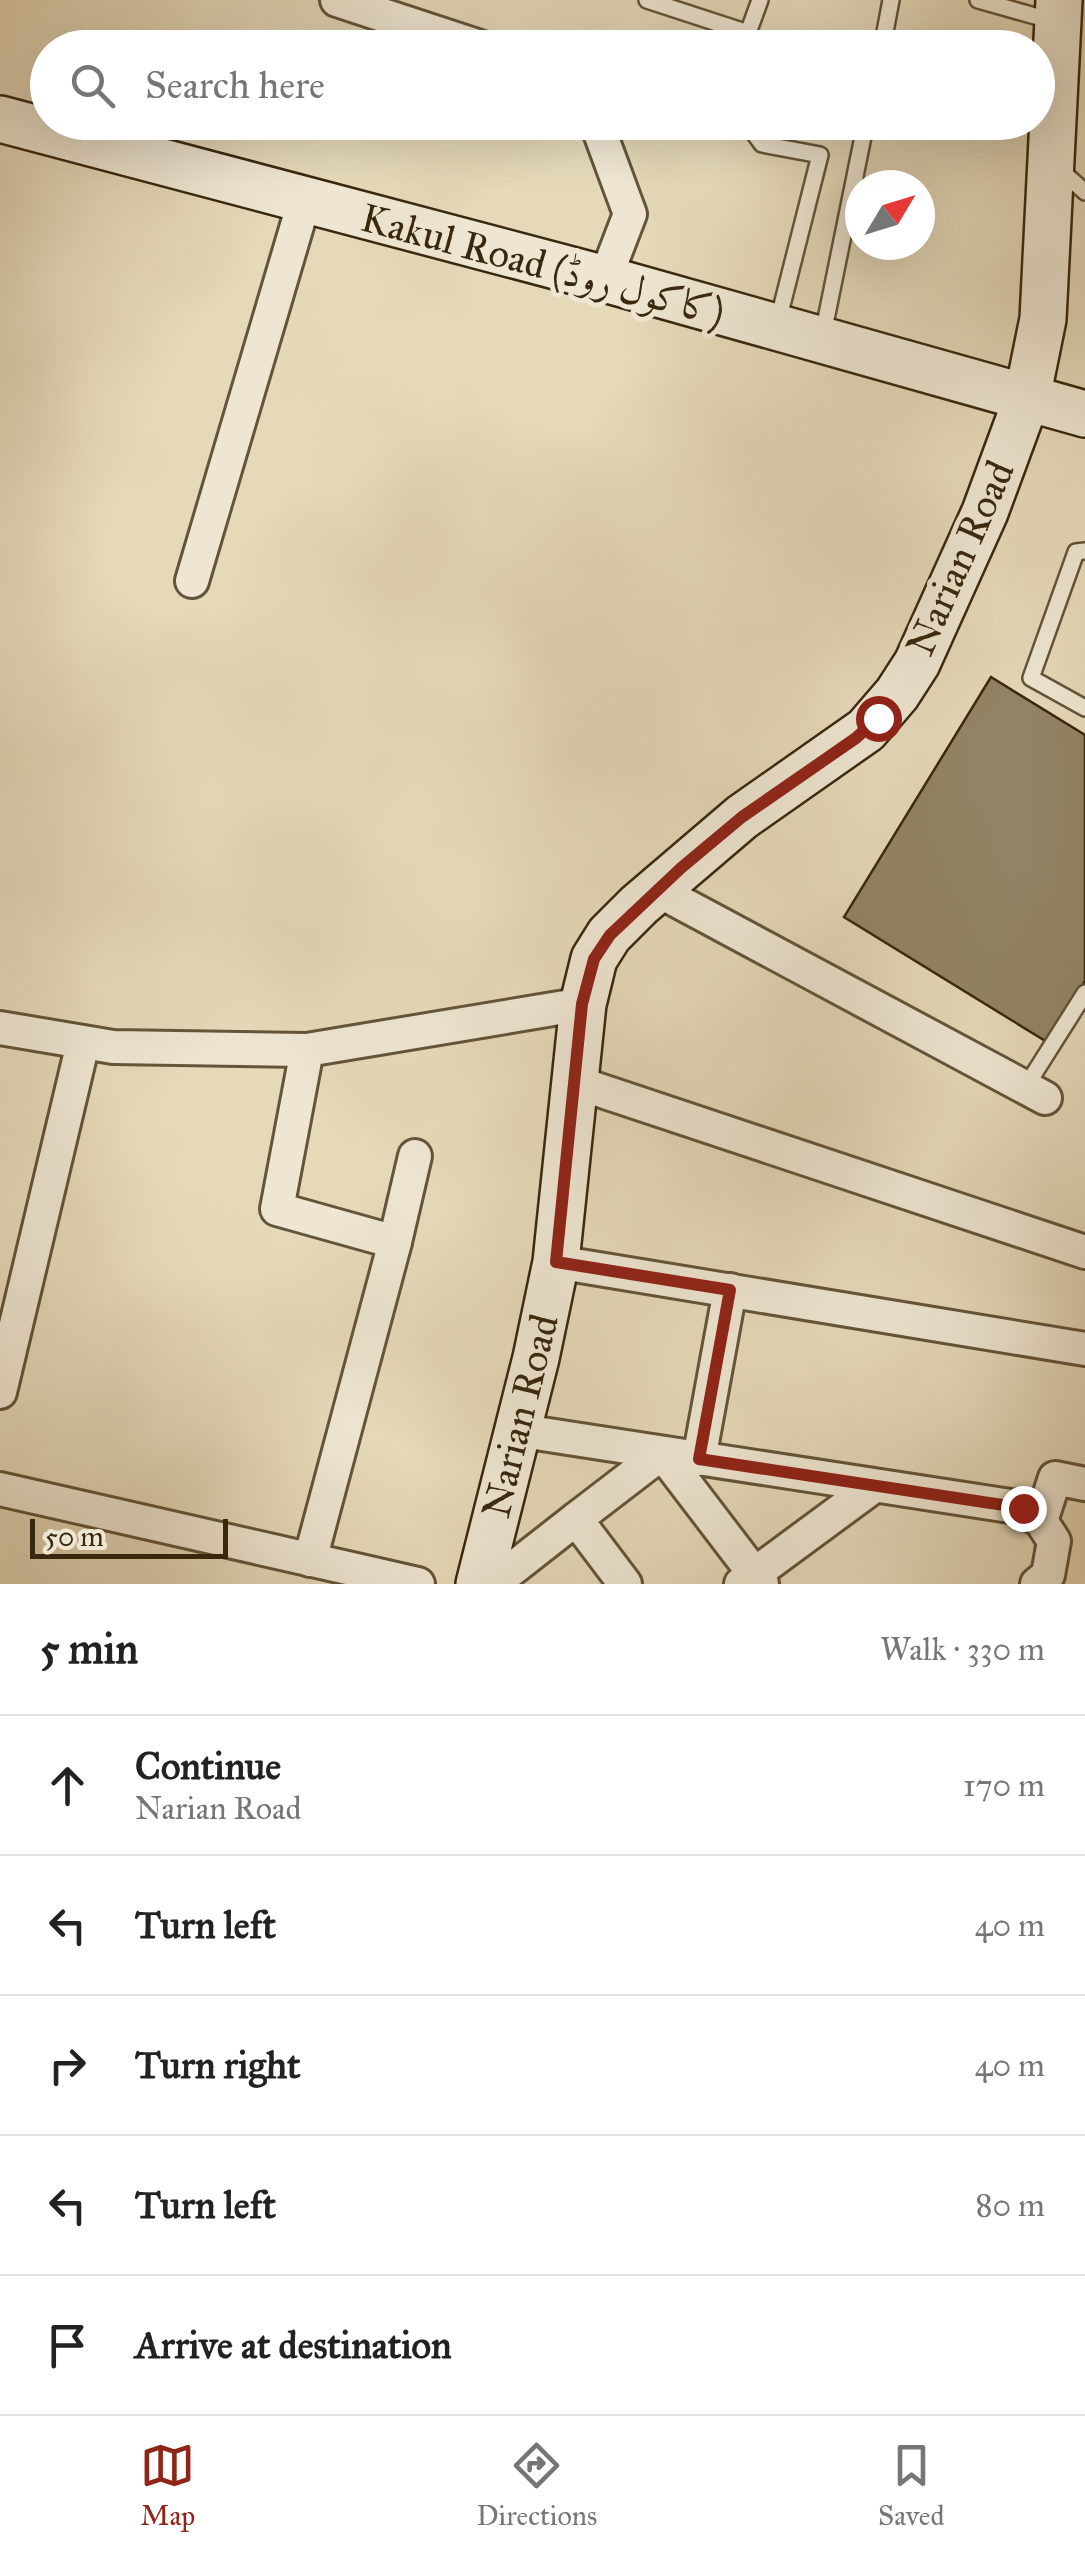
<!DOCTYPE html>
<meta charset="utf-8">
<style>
body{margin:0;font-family:"IM FELL Great Primer",Amiri,serif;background:#f6f6f6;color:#222}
.compass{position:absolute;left:845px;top:170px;width:90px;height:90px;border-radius:50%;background:#fff;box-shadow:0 10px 40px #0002;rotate:52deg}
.scale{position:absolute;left:30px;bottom:25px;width:198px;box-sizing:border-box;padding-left:10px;border:5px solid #39270e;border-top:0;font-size:28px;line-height:35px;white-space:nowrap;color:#39270e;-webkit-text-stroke:8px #eee6d2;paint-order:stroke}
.stop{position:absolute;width:30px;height:30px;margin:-22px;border:8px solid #8f2418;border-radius:50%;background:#fff}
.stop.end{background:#8f2418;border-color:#fff;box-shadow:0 2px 10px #0008}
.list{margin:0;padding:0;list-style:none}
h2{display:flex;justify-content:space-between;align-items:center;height:130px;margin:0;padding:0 40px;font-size:42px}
h2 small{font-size:32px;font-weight:400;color:#767676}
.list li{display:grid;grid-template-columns:65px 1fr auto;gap:30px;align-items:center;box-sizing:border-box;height:140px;padding:0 40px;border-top:2px solid #e0e0e0}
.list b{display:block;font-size:38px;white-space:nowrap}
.list p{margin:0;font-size:32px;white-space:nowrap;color:#767676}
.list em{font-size:32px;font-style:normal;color:#767676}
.icon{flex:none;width:55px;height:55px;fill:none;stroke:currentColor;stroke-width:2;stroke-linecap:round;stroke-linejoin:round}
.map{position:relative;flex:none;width:1085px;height:1584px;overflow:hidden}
.search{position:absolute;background:#fff;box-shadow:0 10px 40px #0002;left:30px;right:30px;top:30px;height:110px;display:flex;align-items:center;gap:25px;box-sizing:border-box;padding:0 35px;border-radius:55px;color:#767676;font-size:38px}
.sheet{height:830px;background:#fff}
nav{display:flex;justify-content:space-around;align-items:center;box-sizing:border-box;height:140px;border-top:2px solid #e0e0e0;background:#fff;font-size:28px;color:#767676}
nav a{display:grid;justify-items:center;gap:5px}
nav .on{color:#8f2418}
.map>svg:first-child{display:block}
</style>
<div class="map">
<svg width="1085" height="1584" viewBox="0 0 1085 1584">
<rect width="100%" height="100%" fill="#e5d9ba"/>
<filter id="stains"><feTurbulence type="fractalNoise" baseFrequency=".002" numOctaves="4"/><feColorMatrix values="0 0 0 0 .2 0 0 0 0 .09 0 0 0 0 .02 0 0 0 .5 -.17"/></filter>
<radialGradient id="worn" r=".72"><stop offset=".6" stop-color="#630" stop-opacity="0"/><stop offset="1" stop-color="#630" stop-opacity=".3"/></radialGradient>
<!-- building -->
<path fill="#928467" stroke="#39270e" stroke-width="2.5" d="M 991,677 L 1085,735 L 1085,981 L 1047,1042 L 844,917 Z"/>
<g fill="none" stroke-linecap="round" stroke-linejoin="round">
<defs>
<g id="lane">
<path d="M 647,0 L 748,33 L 760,0"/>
<path d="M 978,0 L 1056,22"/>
<path d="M 882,48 L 891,0"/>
<path d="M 746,122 L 762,144 L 820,155 L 777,325"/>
<path d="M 1057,167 L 1085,192"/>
<path d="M 823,334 L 866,122"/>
<path d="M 1085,551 L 1076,552 L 1031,678 L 1085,708"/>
<path d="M 1025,1088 L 1085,993"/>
</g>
<g id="street">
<path d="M 337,0 L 483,48"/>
<path d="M 596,122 L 630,214 L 605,279"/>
<path d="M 192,581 L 304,202"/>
<path d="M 657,890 L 1045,1098"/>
<path d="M 0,1028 L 113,1047 L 307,1050 L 583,1004"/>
<path d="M 307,1050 L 277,1209 L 395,1242 L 310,1560"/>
<path d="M 575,1082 L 1085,1252"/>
<path d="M 395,1242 L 415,1156"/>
<path d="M 556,1262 L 1085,1349"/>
<path d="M 0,1392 L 83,1043"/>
<path d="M 516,1430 L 1023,1508 L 1041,1521 L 1054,1541 L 1048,1575 L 1037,1584"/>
<path d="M 699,1459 L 730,1290"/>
<path d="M 0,1489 L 418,1584"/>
<path d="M 1041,1521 L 1055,1478 L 1085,1484"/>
<path d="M 493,1584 L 576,1519"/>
<path d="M 625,1584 L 576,1519 L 662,1453 L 762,1584"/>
<path d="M 741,1584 L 874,1486"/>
</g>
<g id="secondary">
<path d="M 0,119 L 605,279 L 1085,414"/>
<path d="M 479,1584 L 536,1358 L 556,1262 L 583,1004 L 594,959 L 609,935 L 639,905 L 742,817 L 866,730 L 897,694 L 917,663 L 985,512 L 1027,398 L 1043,319 L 1059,0"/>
</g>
</defs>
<!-- lane casing -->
<use href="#lane" stroke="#645439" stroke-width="20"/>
<!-- street casing -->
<use href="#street" stroke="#645439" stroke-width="38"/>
<!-- secondary casing -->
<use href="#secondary" stroke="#39270e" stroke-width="50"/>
<!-- lane -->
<use href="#lane" stroke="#eee6d2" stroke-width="15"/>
<!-- street -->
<use href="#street" stroke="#eee6d2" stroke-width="32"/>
<!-- secondary -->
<use href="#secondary" stroke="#eee6d2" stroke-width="45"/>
</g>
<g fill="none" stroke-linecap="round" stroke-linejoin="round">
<!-- route -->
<path stroke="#8f2418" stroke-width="12" d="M 878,718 L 856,738 L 742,817 L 681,868 L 610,935 L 594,959 L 582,1004 L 556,1262 L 730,1290 L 699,1459 L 1023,1508"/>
</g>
<g text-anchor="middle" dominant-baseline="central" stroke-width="10" stroke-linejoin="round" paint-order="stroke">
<!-- street labels -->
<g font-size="40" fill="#39270e" stroke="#eee6d2">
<text transform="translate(543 265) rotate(15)">Kakul Road (کاکول روڈ)</text>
<text transform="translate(960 558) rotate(-66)">Narian Road</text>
<text transform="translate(520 1416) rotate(-76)">Narian Road</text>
</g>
</g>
<rect width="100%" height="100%" filter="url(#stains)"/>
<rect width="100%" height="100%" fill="url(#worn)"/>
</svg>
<svg class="compass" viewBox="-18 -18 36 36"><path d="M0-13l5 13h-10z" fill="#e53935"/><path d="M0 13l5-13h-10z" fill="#767676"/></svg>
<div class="scale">50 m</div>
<div class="stop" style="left:878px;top:718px"></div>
<div class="stop end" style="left:1023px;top:1508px"></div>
<div class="search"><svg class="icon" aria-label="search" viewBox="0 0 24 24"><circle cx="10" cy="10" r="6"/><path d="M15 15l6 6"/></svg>Search here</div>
</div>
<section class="sheet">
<h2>5 min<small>Walk · 330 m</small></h2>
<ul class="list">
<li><svg class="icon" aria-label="ahead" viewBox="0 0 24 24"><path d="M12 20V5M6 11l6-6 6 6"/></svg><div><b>Continue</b><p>Narian Road</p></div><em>170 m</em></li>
<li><svg class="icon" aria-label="left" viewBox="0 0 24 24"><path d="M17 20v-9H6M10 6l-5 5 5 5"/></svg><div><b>Turn left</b></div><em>40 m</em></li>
<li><svg class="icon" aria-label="right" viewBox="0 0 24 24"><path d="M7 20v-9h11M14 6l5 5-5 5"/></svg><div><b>Turn right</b></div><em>40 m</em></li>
<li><svg class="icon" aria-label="left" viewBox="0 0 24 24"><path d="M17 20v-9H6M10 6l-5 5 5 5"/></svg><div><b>Turn left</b></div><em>80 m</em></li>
<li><svg class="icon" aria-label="arrive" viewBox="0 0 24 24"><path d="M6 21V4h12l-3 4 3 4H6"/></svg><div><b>Arrive at destination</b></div></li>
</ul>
</section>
<nav>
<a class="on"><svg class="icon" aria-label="map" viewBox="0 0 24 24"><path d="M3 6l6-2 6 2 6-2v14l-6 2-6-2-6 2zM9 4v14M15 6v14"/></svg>Map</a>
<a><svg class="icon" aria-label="directions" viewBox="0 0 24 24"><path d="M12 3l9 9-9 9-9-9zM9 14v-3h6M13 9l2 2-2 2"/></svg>Directions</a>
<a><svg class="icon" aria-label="saved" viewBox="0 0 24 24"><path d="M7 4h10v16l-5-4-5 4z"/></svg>Saved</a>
</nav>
